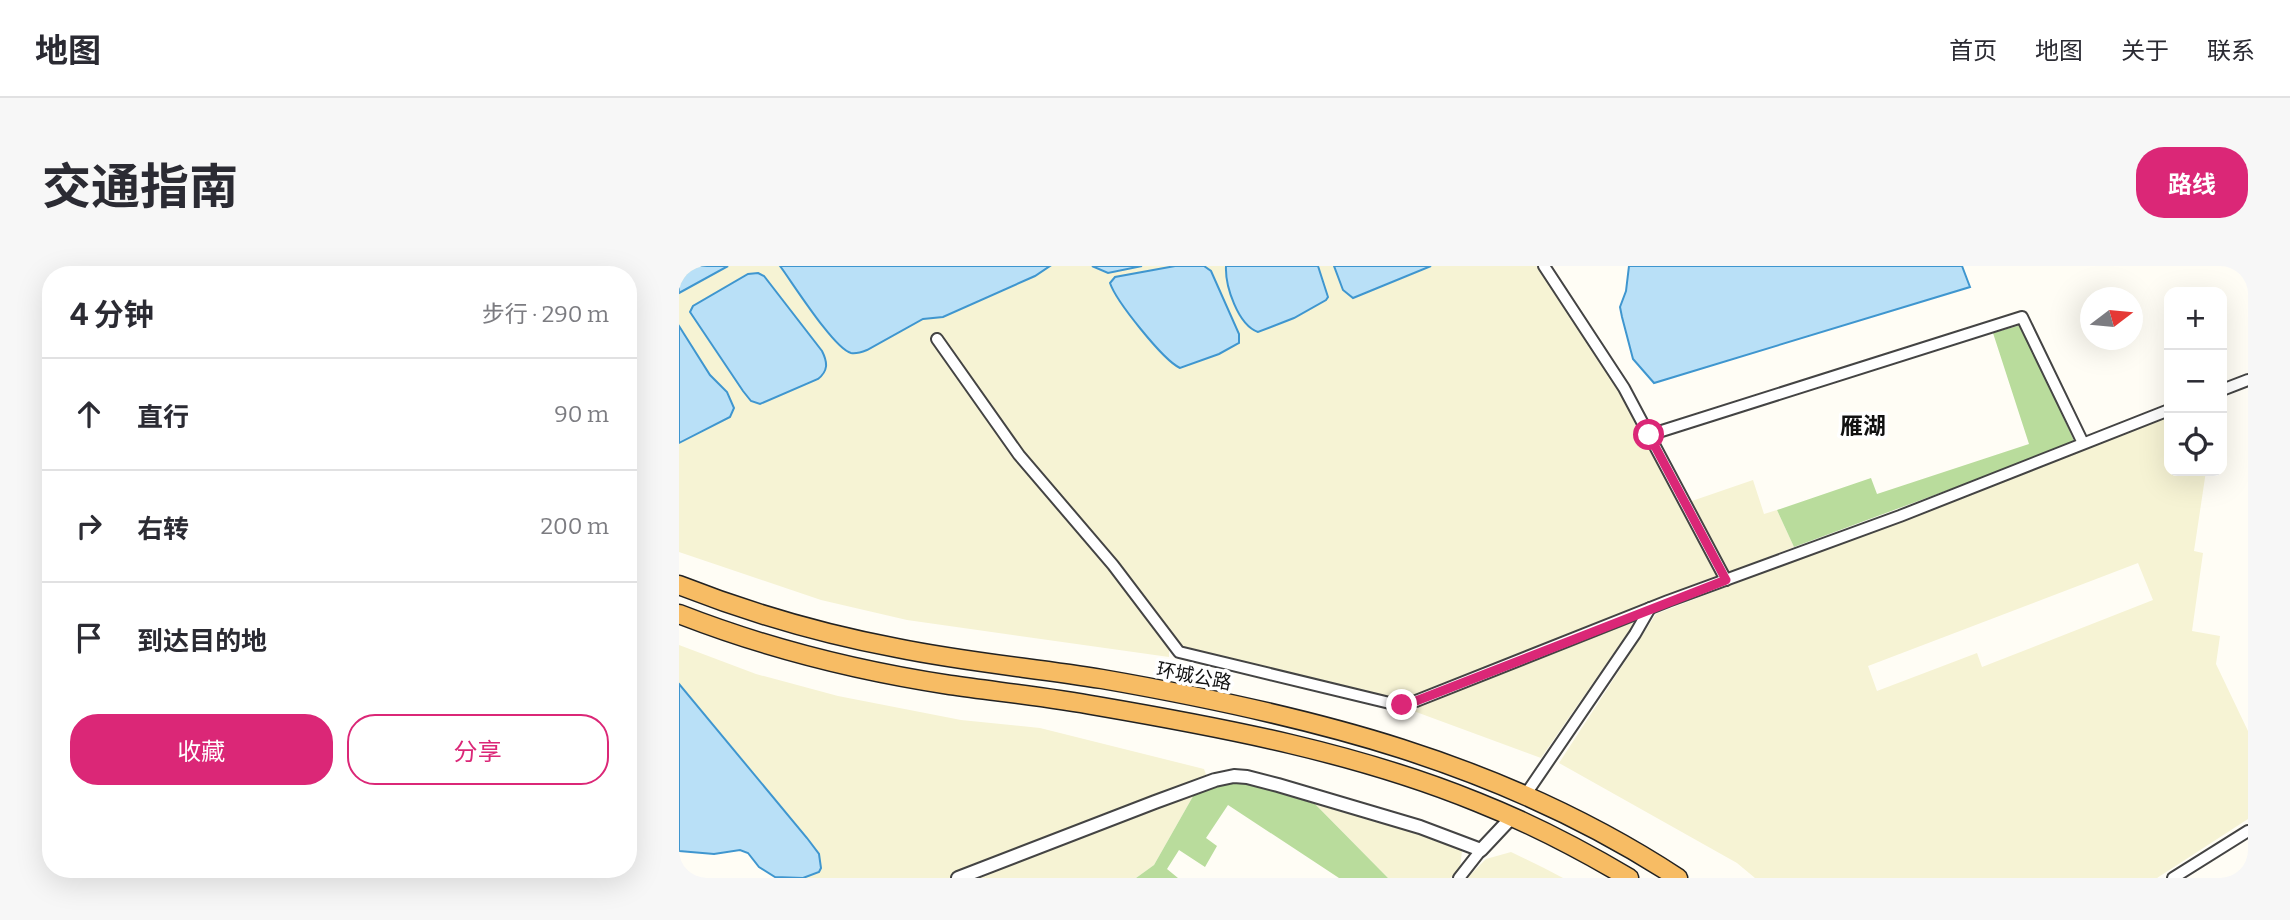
<!DOCTYPE html>
<html lang="zh">
<meta charset="utf-8">
<style>
body{margin:0;font-family:Bitter,"Noto Sans SC",serif;background:#f7f7f7;color:#2b2b33}
.controls{position:absolute;right:21px;top:21px;display:grid;overflow:hidden;border-radius:14px;box-shadow:0 7px 28px #0002}
.controls button{width:63px;height:63px;display:grid;place-items:center;padding:0;border:0;border-bottom:2px solid #e1e1e2;background:#fff;color:#2b2b33;font:35px sans-serif}
.compass{position:absolute;left:1401px;top:21px;width:63px;height:63px;border-radius:50%;background:#fff;box-shadow:0 7px 28px #0002;rotate:74deg}
.stop{position:absolute;width:21px;height:21px;margin:-16px;border:5px solid #db2777;border-radius:50%;background:#fff}
.stop.end{background:#db2777;border-color:#fff;box-shadow:0 2px 7px #0008}
.list{margin:0;padding:0;list-style:none}
h2{display:flex;justify-content:space-between;align-items:center;height:91px;margin:0;padding:0 28px;font-size:30px}
h2 small{font-size:23px;font-weight:400;color:#7c7c81}
.list li{display:grid;grid-template-columns:46px 1fr auto;gap:21px;align-items:center;box-sizing:border-box;height:112px;padding:0 28px;border-top:2px solid #e1e1e2}
.list b{display:block;font-size:26px;white-space:nowrap}
.list em{font-size:23px;font-style:normal;color:#7c7c81}
.actions{display:flex;gap:14px;padding:21px 28px}
.actions a{flex:1;padding:16px 0;border:2px solid #db2777;border-radius:28px;text-align:center;font-size:24px;color:#db2777}
.actions .main{background:#db2777;color:#fff}
.icon{flex:none;width:38px;height:38px;fill:none;stroke:currentColor;stroke-width:2;stroke-linecap:round;stroke-linejoin:round}
.map{position:relative;flex:none;width:1569px;height:612px;overflow:hidden;border-radius:28px}
header{display:flex;align-items:center;gap:42px;box-sizing:border-box;height:98px;padding:0 35px;background:#fff;border-bottom:2px solid #e1e1e2}
header strong{font-size:33px}
nav{display:flex;gap:38px;margin-inline-start:auto;font-size:24px}
.intro{display:flex;align-items:center;justify-content:space-between;box-sizing:border-box;height:168px;padding:0 42px}
h1{margin:0;font-size:49px}
.button{padding:18px 32px;border-radius:28px;background:#db2777;color:#fff;font-size:24px;font-weight:700}
main{display:flex;gap:42px;padding:0 42px}
aside{flex:1;background:#fff;border-radius:28px;box-shadow:0 7px 28px #0002}
.map>svg:first-child{display:block}
</style>
<header>
<strong>地图</strong>
<nav><a>首页</a><a>地图</a><a>关于</a><a>联系</a></nav>
</header>
<div class="intro"><h1>交通指南</h1><a class="button">路线</a></div>
<main>
<aside>
<h2>4 分钟<small>步行 · 290 m</small></h2>
<ul class="list">
<li><svg class="icon" aria-label="ahead" viewBox="0 0 24 24"><path d="M12 20V5M6 11l6-6 6 6"/></svg><div><b>直行</b></div><em>90 m</em></li>
<li><svg class="icon" aria-label="right" viewBox="0 0 24 24"><path d="M7 20v-9h11M14 6l5 5-5 5"/></svg><div><b>右转</b></div><em>200 m</em></li>
<li><svg class="icon" aria-label="arrive" viewBox="0 0 24 24"><path d="M6 21V4h12l-3 4 3 4H6"/></svg><div><b>到达目的地</b></div></li>
</ul>
<div class="actions"><a class="main">收藏</a><a>分享</a></div>
</aside>
<div class="map">
<svg width="1569" height="612" viewBox="0 0 1569 612">
<rect width="100%" height="100%" fill="#fffdf5"/>
<!-- farmland -->
<g fill="#f6f3d4" fill-rule="evenodd">
<path d="M 0,0 L 858,0 L 941,123 L 1039,309 L 951,344 L 954,359 L 862,492 L 729,443 L 729,437 L 507,381 L 490,380 L 490,391 L 228,354 L 142,334 L 0,286 Z"/>
<path d="M 1490,150 L 1490,205 L 1527,205 L 1515,285 L 1524,287 L 1513,365 L 1541,370 L 1537,398 L 1569,465 L 1569,553 L 1478,612 L 1076,612 L 1058,597 L 880,497 L 977,348 ZM 1459,297 L 1474,334 L 1303,401 L 1298,387 L 1198,425 L 1189,400 Z"/>
<path d="M 1074,214 L 1085,248 L 1098,244 L 1115,281 L 1048,307 L 1010,236 Z"/>
<path d="M 0,379 L 77,408 L 159,430 L 282,454 L 361,462 L 525,503 L 528,511 L 270,612 L 111,612 L 124,612 L 140,588 L 0,418 Z"/>
<path d="M 517,525 L 475,599 L 457,612 L 294,612 Z"/>
<path d="M 636,538 L 755,572 L 783,585 L 781,603 L 777,609 L 771,612 L 709,612 Z"/>
<path d="M 832,586 L 865,602 L 884,612 L 788,612 L 807,593 Z"/>
</g>
<!-- forest -->
<g fill="#b9dc9c">
<path d="M 1342,59 L 1396,177 L 1115,281 L 1098,244 L 1192,212 L 1198,228 L 1350,178 L 1314,67 Z"/>
<path d="M 545,516 L 566,516 L 636,538 L 709,612 L 660,612 L 549,539 L 527,572 L 538,580 L 526,601 L 500,584 L 488,603 L 499,612 L 457,612 L 475,599 L 517,525 Z"/>
</g>
<!-- water -->
<g fill="#b9e0f7" stroke="#3f96cf" stroke-width="2">
<path d="M 0,0 L 49,0 L 0,27 Z"/>
<path d="M 101,0 L 371,0 L 356,10 L 264,51 L 244,53 L 188,84 C 183,86 177,88 172,87 C 155,83 113,16 101,0 Z"/>
<path d="M 413,0 L 463,0 L 429,7 Z"/>
<path d="M 496,0 L 525,0 L 532,5 L 560,68 L 560,77 L 540,88 L 501,102 C 484,94 437,35 431,17 L 436,11 Z"/>
<path d="M 547,0 L 639,0 L 649,31 L 647,34 L 615,52 L 579,66 C 559,59 546,20 547,0 Z"/>
<path d="M 655,0 L 752,0 L 674,32 L 664,24 Z"/>
<path d="M 950,0 L 1283,0 L 1291,21 L 975,117 L 954,93 L 943,51 L 941,41 L 947,25 Z"/>
<path d="M 79,7 L 85,10 L 143,85 C 149,97 149,105 139,113 L 81,138 L 72,135 L 64,125 L 11,46 L 14,40 L 69,8 Z"/>
<path d="M 0,60 L 31,109 L 48,126 L 55,142 L 51,151 L 0,177 Z"/>
<path d="M 0,418 L 128,572 L 140,588 L 142,602 L 140,606 L 124,612 L 96,611 L 80,601 L 69,587 L 61,584 L 35,588 L 0,585 Z"/>
</g>
<g fill="none" stroke-linecap="round" stroke-linejoin="round">
<defs>
<g id="minor">
<path d="M 865,0 L 945,122 L 1047,314"/>
<path d="M 258,73 L 340,189 L 434,299 L 500,386 L 719,439 L 737,435 L 989,335 L 1221,250 L 1490,144"/>
<path d="M 1543,124 L 1569,114"/>
<path d="M 970,169 L 1343,51 L 1404,177"/>
<path d="M 847,528 L 956,368 L 971,342"/>
<path d="M 780,612 L 802,584"/>
<path d="M 1494,612 L 1569,565"/>
</g>
<path id="tertiary" d="M 279,612 L 476,536 L 536,514 L 555,510 L 568,511 L 599,519 L 741,561 L 802,584 L 833,551"/>
<g id="trunk">
<path d="M 0,319 C 71,347 143,368 218,382 C 286,396 355,402 423,413 C 629,449 822,496 999,612"/>
<path d="M 0,348 C 87,382 179,405 271,419 C 320,426 370,431 418,440 C 546,462 678,487 798,536 C 851,557 901,583 950,612"/>
</g>
</defs>
<!-- minor casing -->
<use href="#minor" stroke="#444" stroke-width="14"/>
<!-- tertiary casing -->
<use href="#tertiary" stroke="#444" stroke-width="16"/>
<!-- trunk casing -->
<use href="#trunk" stroke="#222" stroke-width="21"/>
<!-- minor -->
<use href="#minor" stroke="#fff" stroke-width="10"/>
<!-- tertiary -->
<use href="#tertiary" stroke="#fff" stroke-width="12"/>
<!-- trunk -->
<use href="#trunk" stroke="#f7bc64" stroke-width="18"/>
</g>
<g fill="none" stroke-linecap="round" stroke-linejoin="round">
<!-- route -->
<path stroke="#db2777" stroke-width="9" d="M 723,439 L 737,435 L 1047,314 L 970,169"/>
</g>
<g text-anchor="middle" dominant-baseline="central" stroke-width="7" stroke-linejoin="round" paint-order="stroke">
<!-- street labels -->
<g font-size="19" fill="#111" stroke="#fff">
<text transform="translate(515 410) rotate(11)">环城公路</text>
</g>
<!-- quarter labels -->
<g font-size="23" font-weight="bold" fill="#111" stroke="#fff">
<text x="1184" y="160">雁湖</text>
</g>
</g>
</svg>
<div class="controls">
<button>+</button>
<button>−</button>
<button><svg class="icon" aria-label="locate" viewBox="0 0 24 24"><circle cx="12" cy="12" r="6"/><path d="M12 2v4M12 18v4M2 12h4M18 12h4"/></svg></button>
</div>
<svg class="compass" viewBox="-18 -18 36 36"><path d="M0-13l5 13h-10z" fill="#e53935"/><path d="M0 13l5-13h-10z" fill="#7c7c81"/></svg>
<div class="stop" style="left:970px;top:169px"></div>
<div class="stop end" style="left:723px;top:439px"></div>
</div>
</main>
